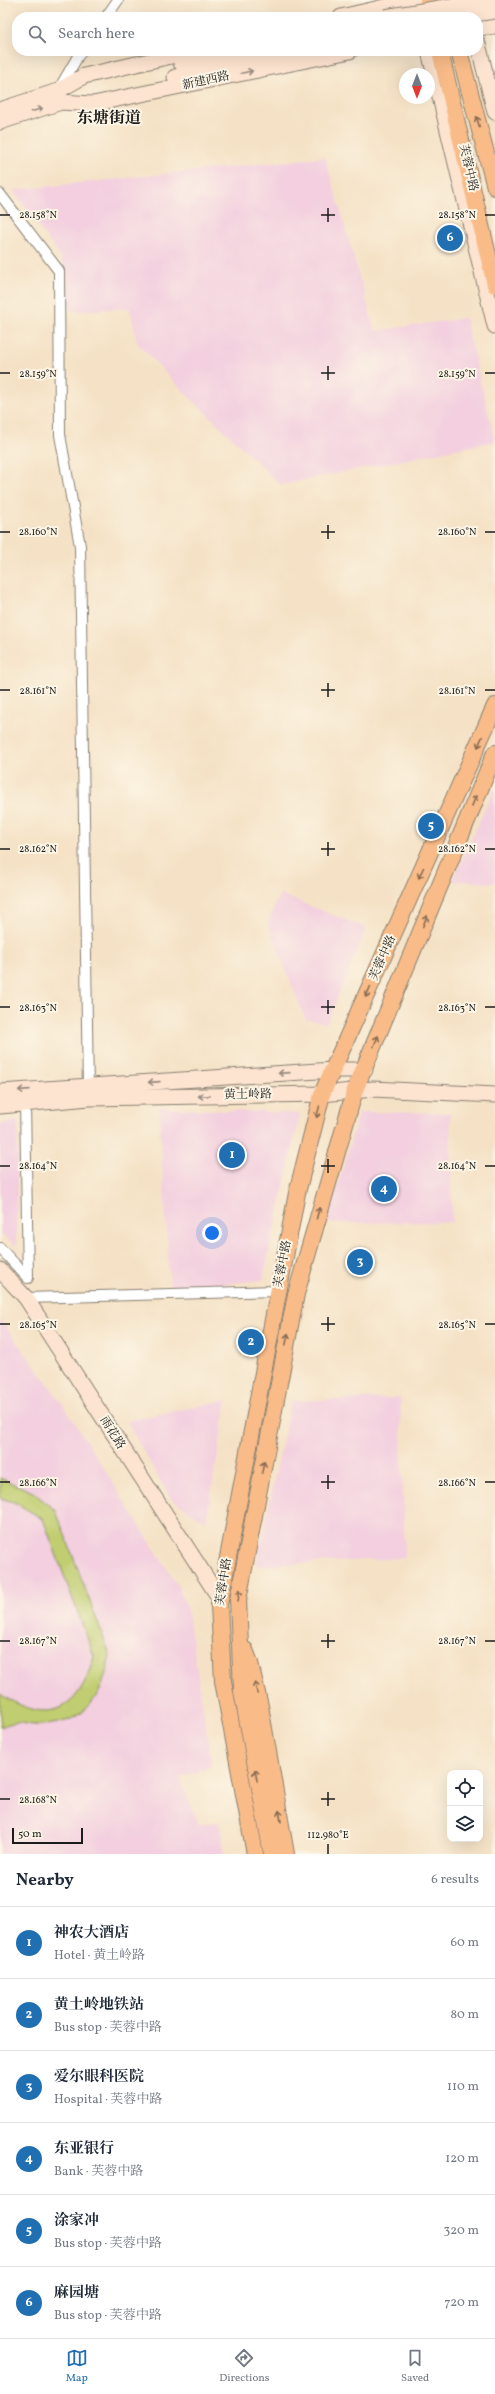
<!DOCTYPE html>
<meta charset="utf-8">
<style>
body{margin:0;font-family:Vollkorn,"Noto Serif SC",serif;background:#f2f2f3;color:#1f2937}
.controls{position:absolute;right:12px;bottom:12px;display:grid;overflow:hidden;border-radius:8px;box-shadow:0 4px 16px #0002}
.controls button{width:36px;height:36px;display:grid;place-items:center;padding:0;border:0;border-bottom:1px solid #e0e1e3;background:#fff;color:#1f2937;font:20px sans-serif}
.compass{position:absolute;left:399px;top:68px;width:36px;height:36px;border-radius:50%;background:#fff;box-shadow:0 4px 16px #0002;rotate:180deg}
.scale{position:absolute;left:12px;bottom:10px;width:71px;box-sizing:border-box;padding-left:4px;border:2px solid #1c1c1c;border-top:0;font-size:11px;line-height:14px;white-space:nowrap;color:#1c1c1c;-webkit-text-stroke:3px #fcf5e5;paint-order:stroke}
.you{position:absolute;left:212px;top:1233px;width:14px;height:14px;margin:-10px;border:3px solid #fff;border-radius:50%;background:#1a73e8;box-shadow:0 0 0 6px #1a73e833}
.badge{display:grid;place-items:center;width:26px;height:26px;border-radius:50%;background:#1f6fb2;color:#fff;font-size:13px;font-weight:700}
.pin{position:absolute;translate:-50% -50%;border:2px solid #fff;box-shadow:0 1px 4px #0006}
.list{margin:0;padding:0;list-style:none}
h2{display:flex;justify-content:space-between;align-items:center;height:52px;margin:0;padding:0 16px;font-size:17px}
h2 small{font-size:13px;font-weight:400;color:#747a83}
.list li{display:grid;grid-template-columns:26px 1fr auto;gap:12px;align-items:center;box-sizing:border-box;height:72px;padding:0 16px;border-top:1px solid #e0e1e3}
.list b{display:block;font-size:15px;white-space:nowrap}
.list p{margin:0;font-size:13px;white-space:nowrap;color:#747a83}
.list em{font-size:13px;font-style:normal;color:#747a83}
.icon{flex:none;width:22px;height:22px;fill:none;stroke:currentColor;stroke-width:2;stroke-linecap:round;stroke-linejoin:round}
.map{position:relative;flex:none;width:495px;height:1854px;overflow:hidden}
.search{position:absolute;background:#fff;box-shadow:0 4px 16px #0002;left:12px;right:12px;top:12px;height:44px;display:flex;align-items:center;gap:10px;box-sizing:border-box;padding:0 14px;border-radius:16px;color:#747a83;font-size:15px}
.sheet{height:484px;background:#fff}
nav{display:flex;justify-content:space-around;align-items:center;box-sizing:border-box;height:56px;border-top:1px solid #e0e1e3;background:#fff;font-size:11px;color:#747a83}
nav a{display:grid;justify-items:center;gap:2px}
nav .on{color:#1f6fb2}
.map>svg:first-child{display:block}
</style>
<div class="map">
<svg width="495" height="1854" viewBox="0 0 495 1854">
<rect width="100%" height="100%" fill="#fcf5e5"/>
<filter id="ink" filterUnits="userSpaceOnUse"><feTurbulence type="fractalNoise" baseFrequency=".025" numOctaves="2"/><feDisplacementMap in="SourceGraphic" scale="8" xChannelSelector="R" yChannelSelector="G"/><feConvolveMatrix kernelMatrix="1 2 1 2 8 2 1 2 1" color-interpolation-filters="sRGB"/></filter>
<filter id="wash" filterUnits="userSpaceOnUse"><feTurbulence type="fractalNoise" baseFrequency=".012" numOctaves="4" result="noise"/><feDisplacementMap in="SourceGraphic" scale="16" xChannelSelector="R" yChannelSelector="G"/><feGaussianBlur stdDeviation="0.9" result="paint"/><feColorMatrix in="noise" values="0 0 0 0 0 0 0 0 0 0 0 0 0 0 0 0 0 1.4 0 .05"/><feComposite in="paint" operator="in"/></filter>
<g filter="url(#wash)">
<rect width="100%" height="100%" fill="#f5e2c6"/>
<!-- built -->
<g fill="#f3cfdf">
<path d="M 325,157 L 375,331 L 465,318 L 495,441 L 281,485 L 183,391 L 137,343 L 130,308 L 70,311 L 61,258 L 13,190 Z"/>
<path d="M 495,787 L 495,883 L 452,881 Z"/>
<path d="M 279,894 L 366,928 L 327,1023 L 305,1019 L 268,924 Z"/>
<path d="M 159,1108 L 300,1114 L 263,1280 L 170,1289 Z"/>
<path d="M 359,1112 L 450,1113 L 452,1222 L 327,1223 Z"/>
<path d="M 18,1121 L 16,1246 L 0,1234 L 0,1124 Z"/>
<path d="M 0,1319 L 65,1407 L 179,1588 L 188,1613 L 212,1766 L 180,1778 L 199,1825 L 219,1821 L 225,1854 L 0,1854 Z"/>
<path d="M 400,1398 L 405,1558 L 256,1566 L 291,1401 Z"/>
<path d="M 227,1400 L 206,1522 L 171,1499 L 126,1421 Z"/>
</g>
<!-- green -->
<path fill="#c0cd6f" stroke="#6e7446" d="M 0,1478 L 33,1492 L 56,1511 L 110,1655 C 102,1697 87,1723 42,1725 C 21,1726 23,1718 0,1727 L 0,1694 C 50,1726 79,1712 94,1656 L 43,1519 L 14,1502 L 0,1498 Z"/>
</g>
<g filter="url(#ink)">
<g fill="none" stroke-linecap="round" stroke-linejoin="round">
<defs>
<g id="street">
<path d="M 106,17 L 118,0"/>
<path d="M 59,89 L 81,51"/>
<path d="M 0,194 L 59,271 L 60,435 L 80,546 L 88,1092"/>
<path d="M 0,1248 L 28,1278 L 25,1103"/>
<path d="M 26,1298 L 278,1291"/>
</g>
<g id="secondary">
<path d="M 341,17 L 415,0"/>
<path d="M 478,28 L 495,26"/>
<path d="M 478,44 L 495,112"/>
<path d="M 429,51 L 495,326"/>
<path d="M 181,63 L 234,51"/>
<path d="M 175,77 L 288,51"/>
<path d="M 0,110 L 58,91 L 84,76 L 193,51"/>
<path d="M 0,122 L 61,102 L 93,104 L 350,51"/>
<path d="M 0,1092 L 333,1070 L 365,1070"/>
<path d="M 0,1106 L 89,1098 L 322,1094 L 373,1089 L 495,1095"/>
<path d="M 0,1270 L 26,1298 L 220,1599"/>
</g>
<g id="primary">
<path d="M 428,0 L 432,17"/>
<path d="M 440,51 L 495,285"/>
<path d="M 459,51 L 495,187"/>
<path d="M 245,1650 L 250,1663 L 260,1706 L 286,1854"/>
<path d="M 255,1854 L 223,1681 L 219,1605 L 297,1193 L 322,1094 L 495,706"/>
<path d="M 272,1854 L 242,1691 L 238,1600 L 296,1294 L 355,1090 L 495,753"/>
</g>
</defs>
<!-- street casing -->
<use href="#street" stroke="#887f71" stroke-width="12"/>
<!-- secondary casing -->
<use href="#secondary" stroke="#887f71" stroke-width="17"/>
<!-- primary casing -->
<use href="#primary" stroke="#887f71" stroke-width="18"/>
<!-- street -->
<use href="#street" stroke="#fff" stroke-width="10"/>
<!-- secondary -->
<use href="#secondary" stroke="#fde4d0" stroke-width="15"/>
<!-- primary -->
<use href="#primary" stroke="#f9bc89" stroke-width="16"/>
<defs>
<g id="secondary-bridge">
<path d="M 385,17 L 488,0"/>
<path d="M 453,17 L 495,11"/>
</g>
</defs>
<!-- secondary-bridge casing -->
<use href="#secondary-bridge" stroke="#887f71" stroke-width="17" stroke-linecap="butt"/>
<!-- secondary-bridge -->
<use href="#secondary-bridge" stroke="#fde4d0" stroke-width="15"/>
</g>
<!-- one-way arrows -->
<defs><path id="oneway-shaft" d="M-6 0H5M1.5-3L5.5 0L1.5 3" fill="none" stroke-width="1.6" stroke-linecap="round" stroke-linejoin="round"/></defs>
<g stroke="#988a7f">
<use href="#oneway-shaft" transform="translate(247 72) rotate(-12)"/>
<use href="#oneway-shaft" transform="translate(37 110) rotate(-18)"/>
<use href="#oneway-shaft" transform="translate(284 1073) rotate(176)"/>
<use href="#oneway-shaft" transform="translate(154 1082) rotate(176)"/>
<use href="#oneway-shaft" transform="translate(24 1090) rotate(176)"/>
<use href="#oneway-shaft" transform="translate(204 1096) rotate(179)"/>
</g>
<g stroke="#8a6c52">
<use href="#oneway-shaft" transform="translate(478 122) rotate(-105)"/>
<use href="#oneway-shaft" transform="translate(480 742) rotate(113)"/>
<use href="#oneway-shaft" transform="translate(474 801) rotate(-68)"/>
<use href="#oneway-shaft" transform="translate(421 873) rotate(114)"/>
<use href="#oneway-shaft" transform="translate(425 921) rotate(-68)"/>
<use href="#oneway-shaft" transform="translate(368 992) rotate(114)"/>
<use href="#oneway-shaft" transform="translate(376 1041) rotate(-68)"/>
<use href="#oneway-shaft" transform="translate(318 1112) rotate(104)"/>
<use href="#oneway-shaft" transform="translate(318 1213) rotate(-75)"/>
<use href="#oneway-shaft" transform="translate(287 1339) rotate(-79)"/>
<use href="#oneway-shaft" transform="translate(263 1467) rotate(-79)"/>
<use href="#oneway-shaft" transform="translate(239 1595) rotate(-81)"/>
<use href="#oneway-shaft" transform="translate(256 1688) rotate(-102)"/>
<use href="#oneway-shaft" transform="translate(256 1775) rotate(-101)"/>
<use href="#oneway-shaft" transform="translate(280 1816) rotate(-100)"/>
</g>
</g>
<!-- ticks -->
<path fill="none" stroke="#1c1c1c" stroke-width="1.5" d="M 328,208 L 328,222M 0,215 L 10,215M 321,215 L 335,215M 485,215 L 495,215M 328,366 L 328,380M 0,373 L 10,373M 321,373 L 335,373M 485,373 L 495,373M 328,525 L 328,539M 0,532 L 10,532M 321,532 L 335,532M 485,532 L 495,532M 328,683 L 328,697M 0,690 L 10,690M 321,690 L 335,690M 485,690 L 495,690M 328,842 L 328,856M 0,849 L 10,849M 321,849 L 335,849M 485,849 L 495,849M 328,1000 L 328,1014M 0,1007 L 10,1007M 321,1007 L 335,1007M 485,1007 L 495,1007M 328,1159 L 328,1173M 0,1166 L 10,1166M 321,1166 L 335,1166M 485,1166 L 495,1166M 328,1317 L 328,1331M 0,1324 L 10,1324M 321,1324 L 335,1324M 485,1324 L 495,1324M 328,1475 L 328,1489M 0,1482 L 10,1482M 321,1482 L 335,1482M 485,1482 L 495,1482M 328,1634 L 328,1648M 0,1641 L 10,1641M 321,1641 L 335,1641M 485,1641 L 495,1641M 328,1792 L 328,1806M 0,1799 L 10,1799M 321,1799 L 335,1799M 328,1844 L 328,1854"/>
<g text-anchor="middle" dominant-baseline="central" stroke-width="4" stroke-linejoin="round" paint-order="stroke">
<!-- street labels -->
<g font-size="12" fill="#1c1c1c" stroke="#fcf5e5">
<text transform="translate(206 81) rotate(-12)">新建西路</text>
<text transform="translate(468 168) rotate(77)">芙蓉中路</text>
<text transform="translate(383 958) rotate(-66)">芙蓉中路</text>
<text transform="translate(248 1095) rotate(-1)">黄土岭路</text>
<text transform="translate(283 1264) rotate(-79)">芙蓉中路</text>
<text transform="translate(112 1433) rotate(58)">雨花路</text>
<text transform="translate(224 1582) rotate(-81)">芙蓉中路</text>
</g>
<!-- district labels -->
<g font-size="16" font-weight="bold" fill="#1c1c1c" stroke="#fcf5e5">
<text x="109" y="119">东塘街道</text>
</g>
</g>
<g font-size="10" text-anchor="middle" fill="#1c1c1c" stroke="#fcf5e5" stroke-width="4" stroke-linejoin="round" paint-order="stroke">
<text x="457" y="218">28.158°N</text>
<text x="38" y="218">28.158°N</text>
<text x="457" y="377">28.159°N</text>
<text x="38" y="377">28.159°N</text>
<text x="457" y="535">28.160°N</text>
<text x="38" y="535">28.160°N</text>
<text x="457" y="694">28.161°N</text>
<text x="38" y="694">28.161°N</text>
<text x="457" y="852">28.162°N</text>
<text x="38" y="852">28.162°N</text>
<text x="457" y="1011">28.163°N</text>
<text x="38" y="1011">28.163°N</text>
<text x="38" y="1169">28.164°N</text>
<text x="457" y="1169">28.164°N</text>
<text x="38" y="1328">28.165°N</text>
<text x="457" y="1328">28.165°N</text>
<text x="457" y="1486">28.166°N</text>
<text x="38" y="1486">28.166°N</text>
<text x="457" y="1644">28.167°N</text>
<text x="38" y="1644">28.167°N</text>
<text x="38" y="1803">28.168°N</text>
<text x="328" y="1838">112.980°E</text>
</g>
</svg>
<div class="controls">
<button><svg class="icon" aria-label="locate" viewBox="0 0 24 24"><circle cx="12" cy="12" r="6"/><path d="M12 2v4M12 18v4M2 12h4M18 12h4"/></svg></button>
<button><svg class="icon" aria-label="layers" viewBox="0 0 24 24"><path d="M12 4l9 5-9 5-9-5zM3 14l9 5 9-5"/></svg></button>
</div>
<svg class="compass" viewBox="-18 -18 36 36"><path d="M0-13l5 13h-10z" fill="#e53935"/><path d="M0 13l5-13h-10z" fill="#747a83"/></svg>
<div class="scale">50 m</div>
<div class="you"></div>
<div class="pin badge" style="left:232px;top:1155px">1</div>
<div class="pin badge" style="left:251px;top:1342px">2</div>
<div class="pin badge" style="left:360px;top:1262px">3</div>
<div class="pin badge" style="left:384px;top:1189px">4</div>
<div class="pin badge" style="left:431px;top:826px">5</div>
<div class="pin badge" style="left:450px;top:238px">6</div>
<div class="search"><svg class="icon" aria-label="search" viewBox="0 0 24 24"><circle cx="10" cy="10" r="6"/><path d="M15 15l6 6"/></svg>Search here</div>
</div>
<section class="sheet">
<h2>Nearby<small>6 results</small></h2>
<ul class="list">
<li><span class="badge">1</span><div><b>神农大酒店</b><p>Hotel · 黄土岭路</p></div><em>60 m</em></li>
<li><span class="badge">2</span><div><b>黄土岭地铁站</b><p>Bus stop · 芙蓉中路</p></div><em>80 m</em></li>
<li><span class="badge">3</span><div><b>爱尔眼科医院</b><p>Hospital · 芙蓉中路</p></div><em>110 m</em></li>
<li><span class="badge">4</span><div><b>东亚银行</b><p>Bank · 芙蓉中路</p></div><em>120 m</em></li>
<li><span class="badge">5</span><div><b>涂家冲</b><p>Bus stop · 芙蓉中路</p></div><em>320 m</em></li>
<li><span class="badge">6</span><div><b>麻园塘</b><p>Bus stop · 芙蓉中路</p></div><em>720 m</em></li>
</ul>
</section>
<nav>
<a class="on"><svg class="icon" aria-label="map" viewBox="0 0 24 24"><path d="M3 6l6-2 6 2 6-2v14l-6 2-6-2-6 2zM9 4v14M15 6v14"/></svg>Map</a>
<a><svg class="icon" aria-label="directions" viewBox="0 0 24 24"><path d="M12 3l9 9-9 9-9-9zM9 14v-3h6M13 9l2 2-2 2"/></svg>Directions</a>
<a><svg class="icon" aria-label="saved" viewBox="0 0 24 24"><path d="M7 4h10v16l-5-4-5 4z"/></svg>Saved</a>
</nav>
